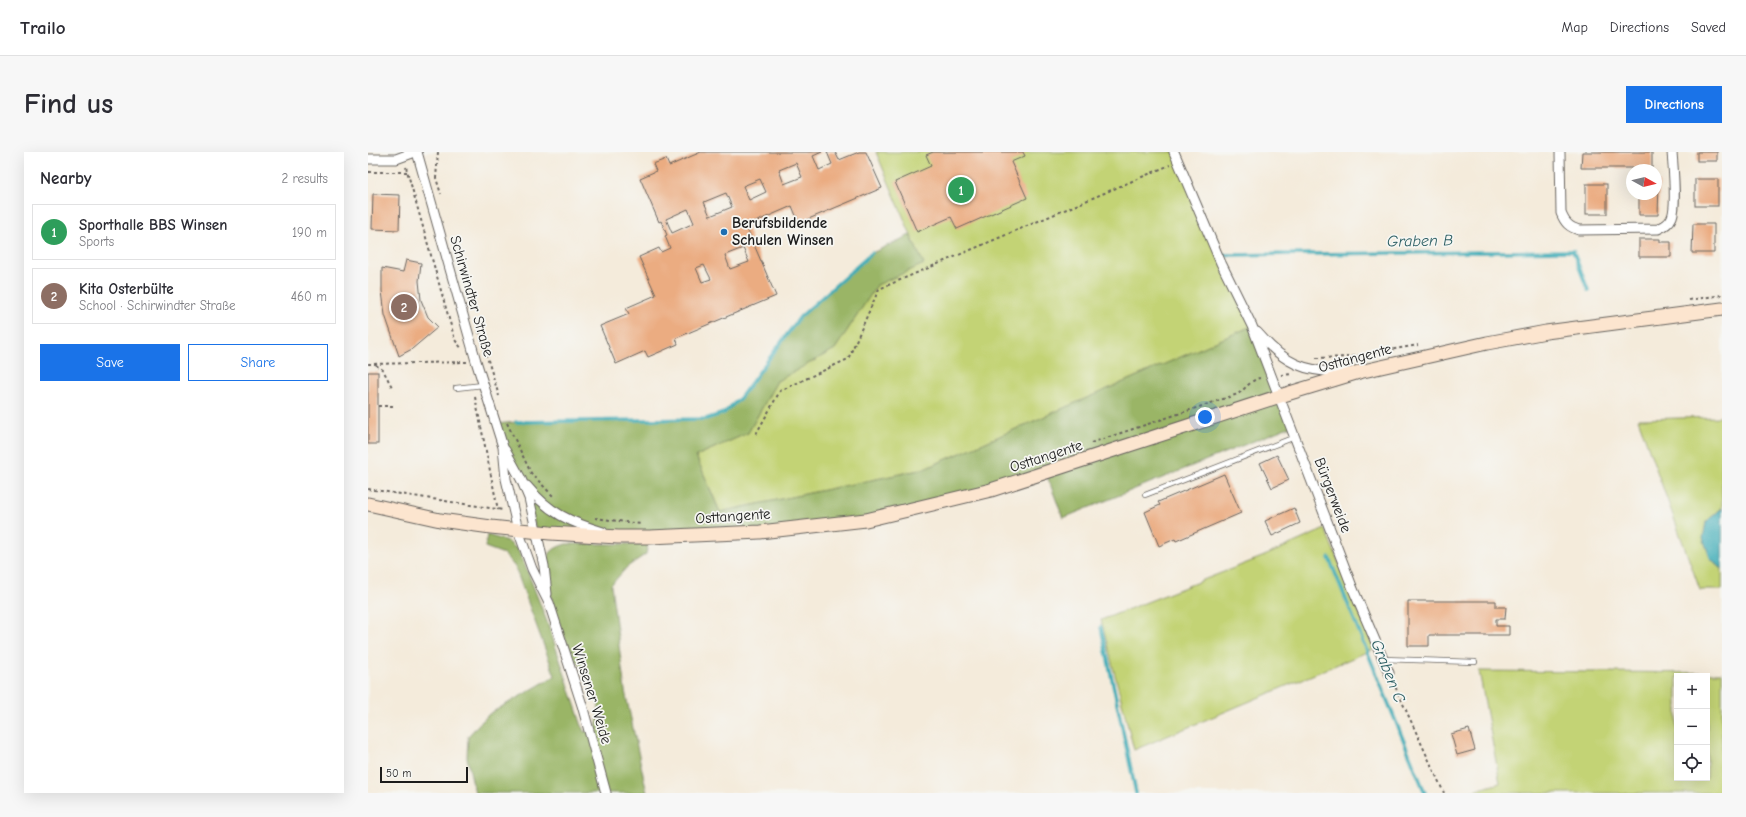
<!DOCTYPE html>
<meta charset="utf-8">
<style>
body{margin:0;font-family:"Comic Neue",sans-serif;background:#f7f7f7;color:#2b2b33}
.controls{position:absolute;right:12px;bottom:12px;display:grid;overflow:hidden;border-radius:0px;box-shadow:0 4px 16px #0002}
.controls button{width:36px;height:36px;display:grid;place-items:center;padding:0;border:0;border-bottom:1px solid #e1e1e2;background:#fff;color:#2b2b33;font:20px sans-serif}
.compass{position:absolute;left:1258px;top:12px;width:36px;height:36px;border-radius:50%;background:#fff;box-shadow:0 4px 16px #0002;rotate:98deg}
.scale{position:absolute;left:12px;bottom:10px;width:88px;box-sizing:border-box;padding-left:4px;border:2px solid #1c1c1c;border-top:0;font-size:11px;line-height:14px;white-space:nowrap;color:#1c1c1c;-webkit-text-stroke:3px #f6f6f2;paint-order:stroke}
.you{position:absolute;left:837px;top:265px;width:14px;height:14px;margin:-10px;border:3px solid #fff;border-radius:50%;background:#1a73e8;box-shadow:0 0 0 6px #1a73e833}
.badge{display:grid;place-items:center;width:26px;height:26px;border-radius:50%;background:#1a73e8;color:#fff;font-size:13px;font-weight:700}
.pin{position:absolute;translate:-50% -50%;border:2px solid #fff;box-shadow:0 1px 4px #0006}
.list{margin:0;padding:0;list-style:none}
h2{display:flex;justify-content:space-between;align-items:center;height:52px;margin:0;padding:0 16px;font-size:17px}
h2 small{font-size:13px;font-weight:400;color:#7c7c81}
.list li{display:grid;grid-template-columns:26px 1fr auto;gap:12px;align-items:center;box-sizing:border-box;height:56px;margin:0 8px 8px;padding:0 8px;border:1px solid #e1e1e2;border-radius:0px}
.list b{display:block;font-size:15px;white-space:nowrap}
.list p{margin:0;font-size:13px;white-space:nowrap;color:#7c7c81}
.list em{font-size:13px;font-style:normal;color:#7c7c81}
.actions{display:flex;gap:8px;padding:12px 16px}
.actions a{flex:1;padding:9px 0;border:1px solid #1a73e8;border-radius:0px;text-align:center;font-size:14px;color:#1a73e8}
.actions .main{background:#1a73e8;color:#fff}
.icon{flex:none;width:22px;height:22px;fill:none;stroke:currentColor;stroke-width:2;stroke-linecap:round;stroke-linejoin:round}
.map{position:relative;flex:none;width:1354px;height:641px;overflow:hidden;border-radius:0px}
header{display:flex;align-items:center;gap:24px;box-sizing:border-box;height:56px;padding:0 20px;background:#fff;border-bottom:1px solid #e1e1e2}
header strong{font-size:19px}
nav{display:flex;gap:22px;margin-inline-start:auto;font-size:14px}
.intro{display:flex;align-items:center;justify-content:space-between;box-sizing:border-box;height:96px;padding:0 24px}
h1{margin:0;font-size:28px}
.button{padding:10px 18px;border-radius:0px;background:#1a73e8;color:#fff;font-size:14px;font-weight:700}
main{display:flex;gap:24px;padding:0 24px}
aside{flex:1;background:#fff;border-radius:0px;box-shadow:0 4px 16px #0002}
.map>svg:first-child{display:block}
</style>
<header>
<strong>Trailo</strong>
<nav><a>Map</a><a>Directions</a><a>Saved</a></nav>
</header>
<div class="intro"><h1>Find us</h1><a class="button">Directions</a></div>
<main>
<aside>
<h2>Nearby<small>2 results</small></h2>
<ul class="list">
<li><span class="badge" style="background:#2e9e5b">1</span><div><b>Sporthalle BBS Winsen</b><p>Sports</p></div><em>190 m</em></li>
<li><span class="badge" style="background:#8d6e63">2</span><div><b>Kita Osterbülte</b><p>School · Schirwindter Straße</p></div><em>460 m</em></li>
</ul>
<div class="actions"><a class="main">Save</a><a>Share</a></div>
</aside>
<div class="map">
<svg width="1354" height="641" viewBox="0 0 1354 641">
<rect width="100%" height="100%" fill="#f6f6f2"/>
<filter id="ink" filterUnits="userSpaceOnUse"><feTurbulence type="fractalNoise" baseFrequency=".025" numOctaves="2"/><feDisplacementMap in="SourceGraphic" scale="8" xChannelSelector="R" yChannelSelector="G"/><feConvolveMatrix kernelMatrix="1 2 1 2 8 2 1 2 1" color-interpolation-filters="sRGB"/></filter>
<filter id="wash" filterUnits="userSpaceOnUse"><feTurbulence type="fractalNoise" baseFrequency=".012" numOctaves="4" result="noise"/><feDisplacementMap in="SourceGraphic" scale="16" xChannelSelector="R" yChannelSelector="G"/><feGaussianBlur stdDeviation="0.9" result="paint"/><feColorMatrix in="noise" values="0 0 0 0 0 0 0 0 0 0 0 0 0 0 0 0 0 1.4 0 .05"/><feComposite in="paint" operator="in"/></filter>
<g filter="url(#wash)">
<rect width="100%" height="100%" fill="#f4ebdb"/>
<!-- green -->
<g fill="#c3d375" stroke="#707848" fill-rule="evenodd">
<path d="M 508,0 L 806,0 L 884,174 L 556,317 L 352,360 L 328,304 L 380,281 L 409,229 L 467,197 L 509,133 L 555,112 Z"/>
<path d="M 1354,265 L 1354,356 L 1338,370 L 1342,406 L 1354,417 L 1354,438 L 1332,438 L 1270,267 Z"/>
<path d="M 957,377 L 1006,497 L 766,598 L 733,468 L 894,405 Z"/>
<path d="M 1111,519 L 1354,521 L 1354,641 L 1098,641 L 1132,631 ZM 1309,524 L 1339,524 L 1339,626 L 1309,626 Z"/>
</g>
<!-- forest -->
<g fill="#9ab566" stroke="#5b6841">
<path d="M 542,83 L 556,112 L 509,133 L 467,197 L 409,229 L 380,281 L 328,304 L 352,360 L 556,317 L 884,174 L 923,274 L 695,366 L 678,321 L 498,368 L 392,380 L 168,380 L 161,346 L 128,272 L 148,270 L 338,267 L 356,261 L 372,246 L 432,165 L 504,101 Z"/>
<path d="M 119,383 L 139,389 L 150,398 L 159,418 L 181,475 L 216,580 L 228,575 C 231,564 232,555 229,545 C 224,529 212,516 204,502 C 195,485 169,416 182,401 C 186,396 192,394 198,392 L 280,392 L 278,402 L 259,415 L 243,433 L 257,539 L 279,641 L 107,641 L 99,606 L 100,584 L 121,562 L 187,524 L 147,415 L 136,402 L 117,395 Z"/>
</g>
<!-- water -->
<path fill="#3cacb7" stroke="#2c646a" d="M 1354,356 L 1354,417 L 1342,406 L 1335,386 L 1338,370 Z"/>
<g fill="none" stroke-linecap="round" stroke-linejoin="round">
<!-- stream -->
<g stroke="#3cacb7" stroke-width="3.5">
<path d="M 857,103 L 1205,99 L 1220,138"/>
<path d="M 148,270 L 338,267 L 356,261 L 372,246 L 432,165 L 504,101"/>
<path d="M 961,406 L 1057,641"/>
<path d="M 733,475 L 768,641"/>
</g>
</g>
<g id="blocks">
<!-- building -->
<g fill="#ebac81" fill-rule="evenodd">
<path d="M 333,0 L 454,0 L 445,4 L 451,18 L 464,12 L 459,0 L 467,0 L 471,8 L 491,0 L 498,0 L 514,36 L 431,71 L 424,54 L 378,74 L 408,144 L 308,186 L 310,192 L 280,205 L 277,199 L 248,212 L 232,174 L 261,162 L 258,156 L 288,143 L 271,105 L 291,96 L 293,100 L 302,96 L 297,84 L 299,83 L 293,69 L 291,70 L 272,26 L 288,19 L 285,12 L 298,7 L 301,14 ZM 428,11 L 434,25 L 416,32 L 411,18 ZM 392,27 L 398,40 L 381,48 L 375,34 ZM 358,41 L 364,55 L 342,64 L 336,50 ZM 320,57 L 326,71 L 304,81 L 298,67 ZM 375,96 L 381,110 L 362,117 L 357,103 ZM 336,113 L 343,127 L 334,130 L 328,116 Z"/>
<path d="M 565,0 L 655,0 L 657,4 L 643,10 L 659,46 L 589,77 L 583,65 L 549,80 L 527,30 L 563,14 L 558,3 Z"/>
<path d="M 1214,0 L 1284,0 L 1284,16 L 1213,16 Z"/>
<rect x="1329" y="0" width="20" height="9"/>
<rect x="1327" y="27" width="23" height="27"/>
<path d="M 1288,30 L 1291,30 L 1290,63 L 1271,63 L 1271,42 L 1288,42 Z"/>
<rect x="1218" y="32" width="21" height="30"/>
<path d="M 5,42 L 32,43 L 31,78 L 4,77 Z"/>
<path d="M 1325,72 L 1346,72 L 1346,101 L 1324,101 Z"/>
<path d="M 1271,87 L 1292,87 L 1292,90 L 1303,90 L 1303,105 L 1271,105 Z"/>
<path d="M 38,108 L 53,111 L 51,129 L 53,148 L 60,165 L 70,175 L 44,197 L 31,204 L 17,163 L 14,139 L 14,116 L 35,120 Z"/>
<rect x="0" y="220" width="10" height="72"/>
<path d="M 909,303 L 921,328 L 904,336 L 892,311 Z"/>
<path d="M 856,322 L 873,361 L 808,389 L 807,387 L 791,394 L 777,360 L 792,353 L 790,350 Z"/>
<path d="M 926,356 L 932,371 L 904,384 L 897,369 Z"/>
<path d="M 1040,449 L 1128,449 L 1128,455 L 1138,455 L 1137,467 L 1128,467 L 1128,474 L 1141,474 L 1141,483 L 1061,483 L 1061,494 L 1040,494 Z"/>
<path d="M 1101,577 L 1107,598 L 1089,603 L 1083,582 Z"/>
</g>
</g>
</g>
<g filter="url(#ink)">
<use href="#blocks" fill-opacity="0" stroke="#68645f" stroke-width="1"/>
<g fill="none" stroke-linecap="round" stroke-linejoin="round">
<defs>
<g id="lane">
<path d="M 88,236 L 115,233"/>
<path d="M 777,343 L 927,285"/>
<path d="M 1015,507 L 1107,510"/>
</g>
<g id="street">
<path d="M 49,0 L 108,209 L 135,295 L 138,327 L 150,378 L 164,417 L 181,451 L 214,553 L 238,641"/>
<path d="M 806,0 L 853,111 L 884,174 L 985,437 L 1021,521"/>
<path d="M 1192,0 L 1193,61 C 1197,71 1201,75 1211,78 L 1290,77 C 1296,74 1301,72 1304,65 C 1309,52 1305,15 1304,0"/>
<path d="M 0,7 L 28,7 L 47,0"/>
<path d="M 889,180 C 916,211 936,221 978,220"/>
<path d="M 137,298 L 153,327 L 161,346 L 176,414 L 179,442"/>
<path d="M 159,334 C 181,361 202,370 235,380"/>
</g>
<path id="secondary" d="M 0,352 L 72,368 L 123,375 L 182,381 L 250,385 L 282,385 L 392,380 L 498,368 L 623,338 L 912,244 L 991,220 L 1119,191 L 1178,180 L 1354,157"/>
</defs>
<!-- lane casing -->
<use href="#lane" stroke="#68645f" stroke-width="6"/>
<!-- street casing -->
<use href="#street" stroke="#68645f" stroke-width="11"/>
<!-- secondary casing -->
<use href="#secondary" stroke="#68645f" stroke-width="15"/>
<!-- path -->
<g stroke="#68645f" stroke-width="2" stroke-dasharray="3 3" stroke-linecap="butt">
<path d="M 70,0 L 68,26 L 73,42"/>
<path d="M 38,15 L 87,188 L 94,197"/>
<path d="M 0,20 L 39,20"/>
<path d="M 1321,148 L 1354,143"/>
<path d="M 111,179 L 131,244"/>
<path d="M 948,206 L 982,205 L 1050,193"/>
<path d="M 0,212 L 99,210"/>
<path d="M 8,213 L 15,218 L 24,235"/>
<path d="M 913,223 L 924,222"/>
<path d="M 107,245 L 130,358"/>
<path d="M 10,254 L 26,254"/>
<path d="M 139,271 L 163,321 L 185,344"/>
<path d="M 388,282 L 412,239 L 480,207 L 511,137 L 802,13"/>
<path d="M 723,291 L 870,242 C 877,237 884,227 892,226"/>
<path d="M 0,337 L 135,358"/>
<path d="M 227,366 L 273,372"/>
<path d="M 1025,530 L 1076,641"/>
</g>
<!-- lane -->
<use href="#lane" stroke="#fff" stroke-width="4.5"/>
<!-- street -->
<use href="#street" stroke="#fff" stroke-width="9"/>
<!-- secondary -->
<use href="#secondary" stroke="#fce5cf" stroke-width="13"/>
</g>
</g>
<!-- markers -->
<circle fill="#1f6fb2" stroke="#f6f6f2" stroke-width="1.5" cx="356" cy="80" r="4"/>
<g text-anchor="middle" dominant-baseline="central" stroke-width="3.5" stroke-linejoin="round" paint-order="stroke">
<!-- poi labels -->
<g font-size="15" font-weight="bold" fill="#1c1c1c" stroke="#f6f6f2" text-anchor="start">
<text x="364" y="71">Berufsbildende<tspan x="364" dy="17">Schulen Winsen</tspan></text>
</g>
<!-- street labels -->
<g font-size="15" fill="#1c1c1c" stroke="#f6f6f2">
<text transform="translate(104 144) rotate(74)">Schirwindter Straße</text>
<text transform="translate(987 206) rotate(-15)">Osttangente</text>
<text transform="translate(678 304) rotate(-18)">Osttangente</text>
<text transform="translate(965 343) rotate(69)">Bürgerweide</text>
<text transform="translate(365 364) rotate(-4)">Osttangente</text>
<text transform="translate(224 542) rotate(73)">Winsener Weide</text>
</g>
<!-- water labels -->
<g font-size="16" font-style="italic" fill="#2a5d62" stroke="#f6f6f2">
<text transform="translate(1052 89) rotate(-1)">Graben B</text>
<text transform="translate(1020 519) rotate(68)">Graben C</text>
</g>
</g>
</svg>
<div class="controls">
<button>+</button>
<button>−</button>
<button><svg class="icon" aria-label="locate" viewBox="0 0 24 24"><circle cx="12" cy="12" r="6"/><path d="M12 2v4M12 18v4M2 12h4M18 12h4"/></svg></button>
</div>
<svg class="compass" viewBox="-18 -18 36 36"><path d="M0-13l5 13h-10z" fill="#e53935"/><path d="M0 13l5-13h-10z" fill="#7c7c81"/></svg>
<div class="scale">50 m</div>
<div class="you"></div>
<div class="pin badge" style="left:593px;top:38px;background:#2e9e5b">1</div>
<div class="pin badge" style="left:36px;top:155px;background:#8d6e63">2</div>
</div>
</main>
